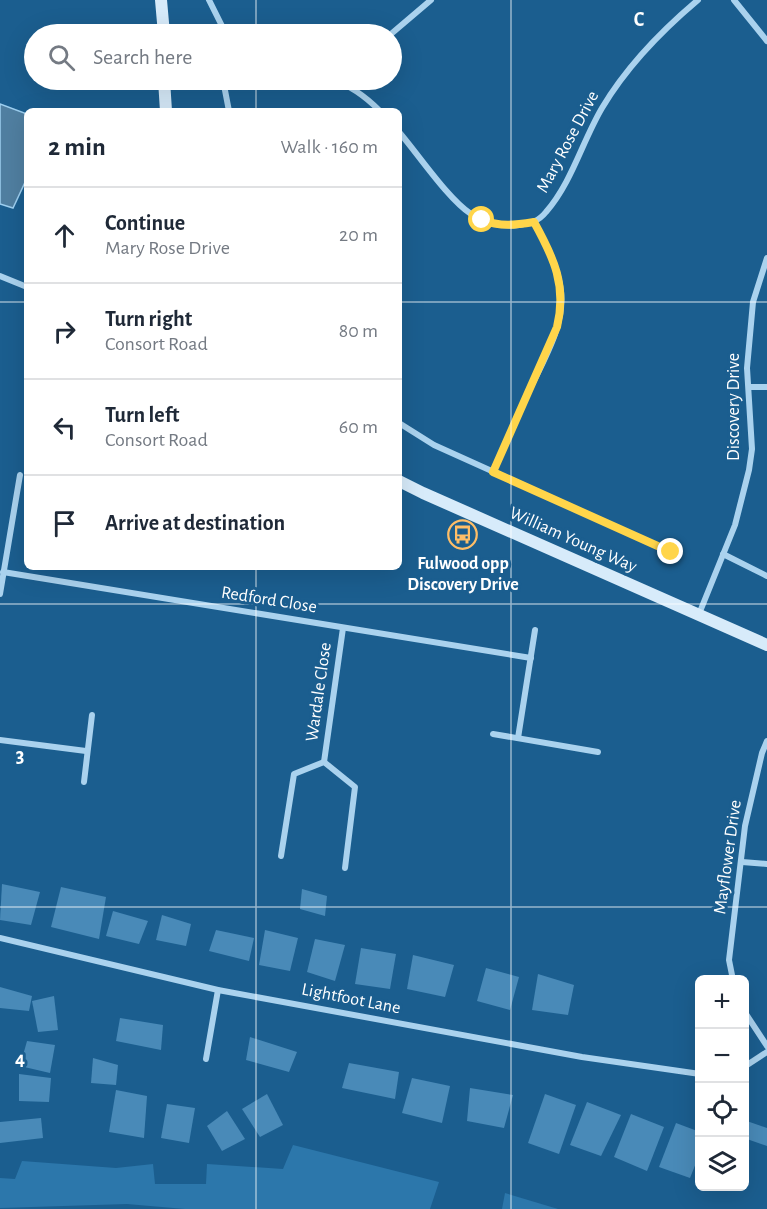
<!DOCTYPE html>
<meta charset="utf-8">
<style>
body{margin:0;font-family:"Alegreya Sans",sans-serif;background:#f6f6f7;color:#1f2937}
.controls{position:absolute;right:18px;bottom:18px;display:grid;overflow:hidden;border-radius:9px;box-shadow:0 6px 24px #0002}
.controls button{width:54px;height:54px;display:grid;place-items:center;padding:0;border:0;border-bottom:2px solid #e0e1e3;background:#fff;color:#1f2937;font:30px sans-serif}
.stop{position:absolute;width:18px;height:18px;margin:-14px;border:4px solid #ffd54a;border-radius:50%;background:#fff}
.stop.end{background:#ffd54a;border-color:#fff;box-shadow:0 2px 6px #0008}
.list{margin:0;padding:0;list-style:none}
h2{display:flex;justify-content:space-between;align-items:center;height:78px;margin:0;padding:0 24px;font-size:26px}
h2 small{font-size:20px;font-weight:400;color:#747a83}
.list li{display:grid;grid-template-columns:39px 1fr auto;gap:18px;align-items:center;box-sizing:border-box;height:96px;padding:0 24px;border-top:2px solid #e0e1e3}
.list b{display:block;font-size:22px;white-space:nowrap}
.list p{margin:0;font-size:20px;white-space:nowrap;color:#747a83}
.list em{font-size:20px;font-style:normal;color:#747a83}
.icon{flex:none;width:33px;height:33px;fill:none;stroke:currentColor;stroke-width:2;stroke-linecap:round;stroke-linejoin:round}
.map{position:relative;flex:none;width:767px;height:1209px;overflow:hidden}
.search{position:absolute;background:#fff;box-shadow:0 6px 24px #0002;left:24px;top:24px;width:378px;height:66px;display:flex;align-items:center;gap:15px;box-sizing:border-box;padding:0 21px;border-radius:33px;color:#747a83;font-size:22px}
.panel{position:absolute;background:#fff;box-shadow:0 6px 24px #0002;left:24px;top:108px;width:378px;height:462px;border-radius:9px}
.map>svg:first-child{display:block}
</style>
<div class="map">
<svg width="767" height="1209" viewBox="0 0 767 1209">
<rect width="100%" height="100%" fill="#1b5e8f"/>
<!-- green -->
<g fill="#2c77ab">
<path d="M 293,1145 L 439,1182 L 430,1209 L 185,1209 L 127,1204 L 0,1208 L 0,1178 L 15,1179 L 22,1161 L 116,1168 L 153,1164 L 155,1184 L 206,1184 L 207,1164 L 283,1169 Z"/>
<path d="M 505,1193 L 558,1209 L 502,1209 Z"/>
</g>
<!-- water -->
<path fill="#507fa1" stroke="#9dcff0" stroke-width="1.5" d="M 0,104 L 27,114 L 27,178 L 13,208 L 0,204 Z"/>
<!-- building -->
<g fill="#498ab8">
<path d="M 2,884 L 40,892 L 31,925 L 0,920 Z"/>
<path d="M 61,887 L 106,897 L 99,939 L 51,927 Z"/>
<path d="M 302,889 L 327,896 L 325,916 L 300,909 Z"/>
<path d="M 113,911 L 148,921 L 139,944 L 106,936 Z"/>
<path d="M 162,915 L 191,924 L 186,946 L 156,940 Z"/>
<path d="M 216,930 L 254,938 L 249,961 L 209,951 Z"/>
<path d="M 265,930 L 298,938 L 290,971 L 259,965 Z"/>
<path d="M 315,939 L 345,945 L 335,981 L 307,972 Z"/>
<path d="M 361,948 L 396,954 L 390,989 L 355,984 Z"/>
<path d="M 413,955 L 454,965 L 445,997 L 407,989 Z"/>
<path d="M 486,968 L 519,977 L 510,1010 L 477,1001 Z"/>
<path d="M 538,974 L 574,985 L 568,1015 L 532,1010 Z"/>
<path d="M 0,987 L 32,996 L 29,1011 L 0,1008 Z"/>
<path d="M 54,996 L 58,1030 L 38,1032 L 32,1001 Z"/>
<path d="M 120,1018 L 163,1025 L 161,1050 L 116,1041 Z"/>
<path d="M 250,1037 L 297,1052 L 289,1072 L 246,1060 Z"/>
<path d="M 27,1041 L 55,1045 L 50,1073 L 20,1066 Z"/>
<path d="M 93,1058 L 118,1065 L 116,1085 L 91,1083 Z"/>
<path d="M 349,1063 L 399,1072 L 395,1099 L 342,1088 Z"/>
<path d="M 19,1074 L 51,1078 L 49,1102 L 19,1101 Z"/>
<path d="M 412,1078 L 450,1086 L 442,1123 L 402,1113 Z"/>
<path d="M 470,1088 L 513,1095 L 504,1128 L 467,1121 Z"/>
<path d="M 116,1090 L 147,1096 L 144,1138 L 109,1132 Z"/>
<path d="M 267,1094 L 283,1125 L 260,1137 L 242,1109 Z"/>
<path d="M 545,1094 L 576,1105 L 559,1154 L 528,1143 Z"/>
<path d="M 587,1102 L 621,1115 L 601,1156 L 570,1145 Z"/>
<path d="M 167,1104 L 195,1108 L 189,1143 L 161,1138 Z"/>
<path d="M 227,1111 L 245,1139 L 222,1151 L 207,1126 Z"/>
<path d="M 631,1114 L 664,1127 L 647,1171 L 614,1157 Z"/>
<path d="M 41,1118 L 43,1138 L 0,1143 L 0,1122 Z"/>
<path d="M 744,1120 L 767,1128 L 767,1146 L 744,1138 Z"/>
<path d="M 676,1123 L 700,1132 L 700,1153 L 690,1178 L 659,1167 Z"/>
</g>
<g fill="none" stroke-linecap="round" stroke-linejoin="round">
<!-- minor -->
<g stroke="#aad2ee" stroke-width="6">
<path d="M 209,0 L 226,34"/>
<path d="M 734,0 L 767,41"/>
<path d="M 391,34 L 431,0"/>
<path d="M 223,80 L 229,111"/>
<path d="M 333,80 C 352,86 366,97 380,111"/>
<path d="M 164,84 L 227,80"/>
<path d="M 399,132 C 418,154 448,199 471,214 C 485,223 502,227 519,225 C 530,223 538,222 546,212 C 572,182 582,142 602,108 C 627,66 660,32 698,0"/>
<path d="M 0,276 L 27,287"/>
<path d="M 749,387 L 767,387"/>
<path d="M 399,423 L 434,445 L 671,552"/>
<path d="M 493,472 C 505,445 517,418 529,391 C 543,361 565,326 561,291 C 558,266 547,244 534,223"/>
<path d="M 723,554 L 767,576"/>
<path d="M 3,572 L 531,658"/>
<path d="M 0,594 L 20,475"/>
<path d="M 699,614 L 735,525 L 749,470 L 752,449 L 747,368 L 753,302 L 767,258"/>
<path d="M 493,734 L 598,752"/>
<path d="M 518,738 L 535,630"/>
<path d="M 0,740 L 86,751"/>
<path d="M 324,762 L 343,628"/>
<path d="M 84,782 L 92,715"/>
<path d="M 281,856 L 294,774 L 324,762 L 355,787 L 345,868"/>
<path d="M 742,862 L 767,864"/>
<path d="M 0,938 L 218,990 L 582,1057 L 700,1074"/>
<path d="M 733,980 L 729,960 L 745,826 L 762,753 L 767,741"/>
<path d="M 744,1011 L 767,1046"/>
<path d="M 206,1059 L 218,990"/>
<path d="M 744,1067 L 767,1052"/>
</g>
<!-- secondary -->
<g stroke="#d7ebfa" stroke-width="12">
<path d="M 161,0 L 164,34"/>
<path d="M 164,80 L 166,111"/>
<path d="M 399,481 L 423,493 L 767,645"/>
</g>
</g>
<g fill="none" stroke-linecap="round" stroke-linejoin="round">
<!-- route -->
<path stroke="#ffd54a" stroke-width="8" d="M 482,220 C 500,227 516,225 534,222 C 554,258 567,286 557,327 L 493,472 L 671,552"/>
</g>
<!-- grid -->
<path fill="none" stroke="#fff" stroke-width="1.5" stroke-opacity="0.55" d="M 256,0 L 256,34M 511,0 L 511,1209M 256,80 L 256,111M 0,302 L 27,302M 399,302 L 767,302M 256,567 L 256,1209M 0,604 L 767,604M 0,907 L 767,907"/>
<!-- icons -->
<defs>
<symbol id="bus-ring" viewBox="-11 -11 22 22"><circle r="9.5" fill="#1b5e8f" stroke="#ffbe67" stroke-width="1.5"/><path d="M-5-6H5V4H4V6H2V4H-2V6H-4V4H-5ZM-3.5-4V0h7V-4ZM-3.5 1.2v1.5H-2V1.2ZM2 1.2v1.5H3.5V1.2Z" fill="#ffbe67"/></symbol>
</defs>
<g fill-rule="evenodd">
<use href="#bus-ring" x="446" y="518" width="33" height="33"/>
</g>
<g text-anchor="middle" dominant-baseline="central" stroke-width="6" stroke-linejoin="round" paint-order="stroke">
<!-- street labels -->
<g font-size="18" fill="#fff" stroke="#1b5e8f">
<text transform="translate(568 142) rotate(-62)">Mary Rose Drive</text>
<text transform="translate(734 407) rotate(-90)">Discovery Drive</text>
<text transform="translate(573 540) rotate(24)">William Young Way</text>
<text transform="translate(269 600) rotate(9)">Redford Close</text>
<text transform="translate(319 692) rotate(-82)">Wardale Close</text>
<text transform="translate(728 857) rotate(-82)">Mayflower Drive</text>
<text transform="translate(351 999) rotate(11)">Lightfoot Lane</text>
</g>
<!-- poi labels -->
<g font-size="18" font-weight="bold" fill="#fff" stroke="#1b5e8f">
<text x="463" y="564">Fulwood opp<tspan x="463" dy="21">Discovery Drive</tspan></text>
</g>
</g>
<g font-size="20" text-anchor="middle" font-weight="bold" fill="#fff" stroke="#1b5e8f" stroke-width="6" stroke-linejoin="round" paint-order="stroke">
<text x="639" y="26">C</text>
<text x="20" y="762">3</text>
<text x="20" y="1065">4</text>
</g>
</svg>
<div class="controls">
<button>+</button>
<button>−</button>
<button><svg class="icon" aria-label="locate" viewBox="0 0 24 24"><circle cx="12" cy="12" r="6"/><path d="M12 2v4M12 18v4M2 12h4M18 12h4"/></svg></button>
<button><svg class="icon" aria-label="layers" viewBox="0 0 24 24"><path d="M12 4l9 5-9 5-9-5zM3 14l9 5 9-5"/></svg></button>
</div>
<div class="stop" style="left:482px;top:220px"></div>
<div class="stop end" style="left:671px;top:552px"></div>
<div class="search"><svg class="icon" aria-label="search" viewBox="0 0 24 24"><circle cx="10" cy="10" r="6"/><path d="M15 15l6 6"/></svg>Search here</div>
<section class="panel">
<h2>2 min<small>Walk · 160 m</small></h2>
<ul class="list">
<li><svg class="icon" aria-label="ahead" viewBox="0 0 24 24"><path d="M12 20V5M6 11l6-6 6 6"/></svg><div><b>Continue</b><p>Mary Rose Drive</p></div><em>20 m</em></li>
<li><svg class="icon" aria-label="right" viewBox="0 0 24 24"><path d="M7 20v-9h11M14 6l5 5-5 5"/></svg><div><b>Turn right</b><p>Consort Road</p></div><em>80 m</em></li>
<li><svg class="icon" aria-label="left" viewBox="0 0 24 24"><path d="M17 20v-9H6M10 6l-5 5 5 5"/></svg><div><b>Turn left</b><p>Consort Road</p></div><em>60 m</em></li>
<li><svg class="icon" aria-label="arrive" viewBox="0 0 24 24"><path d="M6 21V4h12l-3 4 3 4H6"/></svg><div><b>Arrive at destination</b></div></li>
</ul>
</section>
</div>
